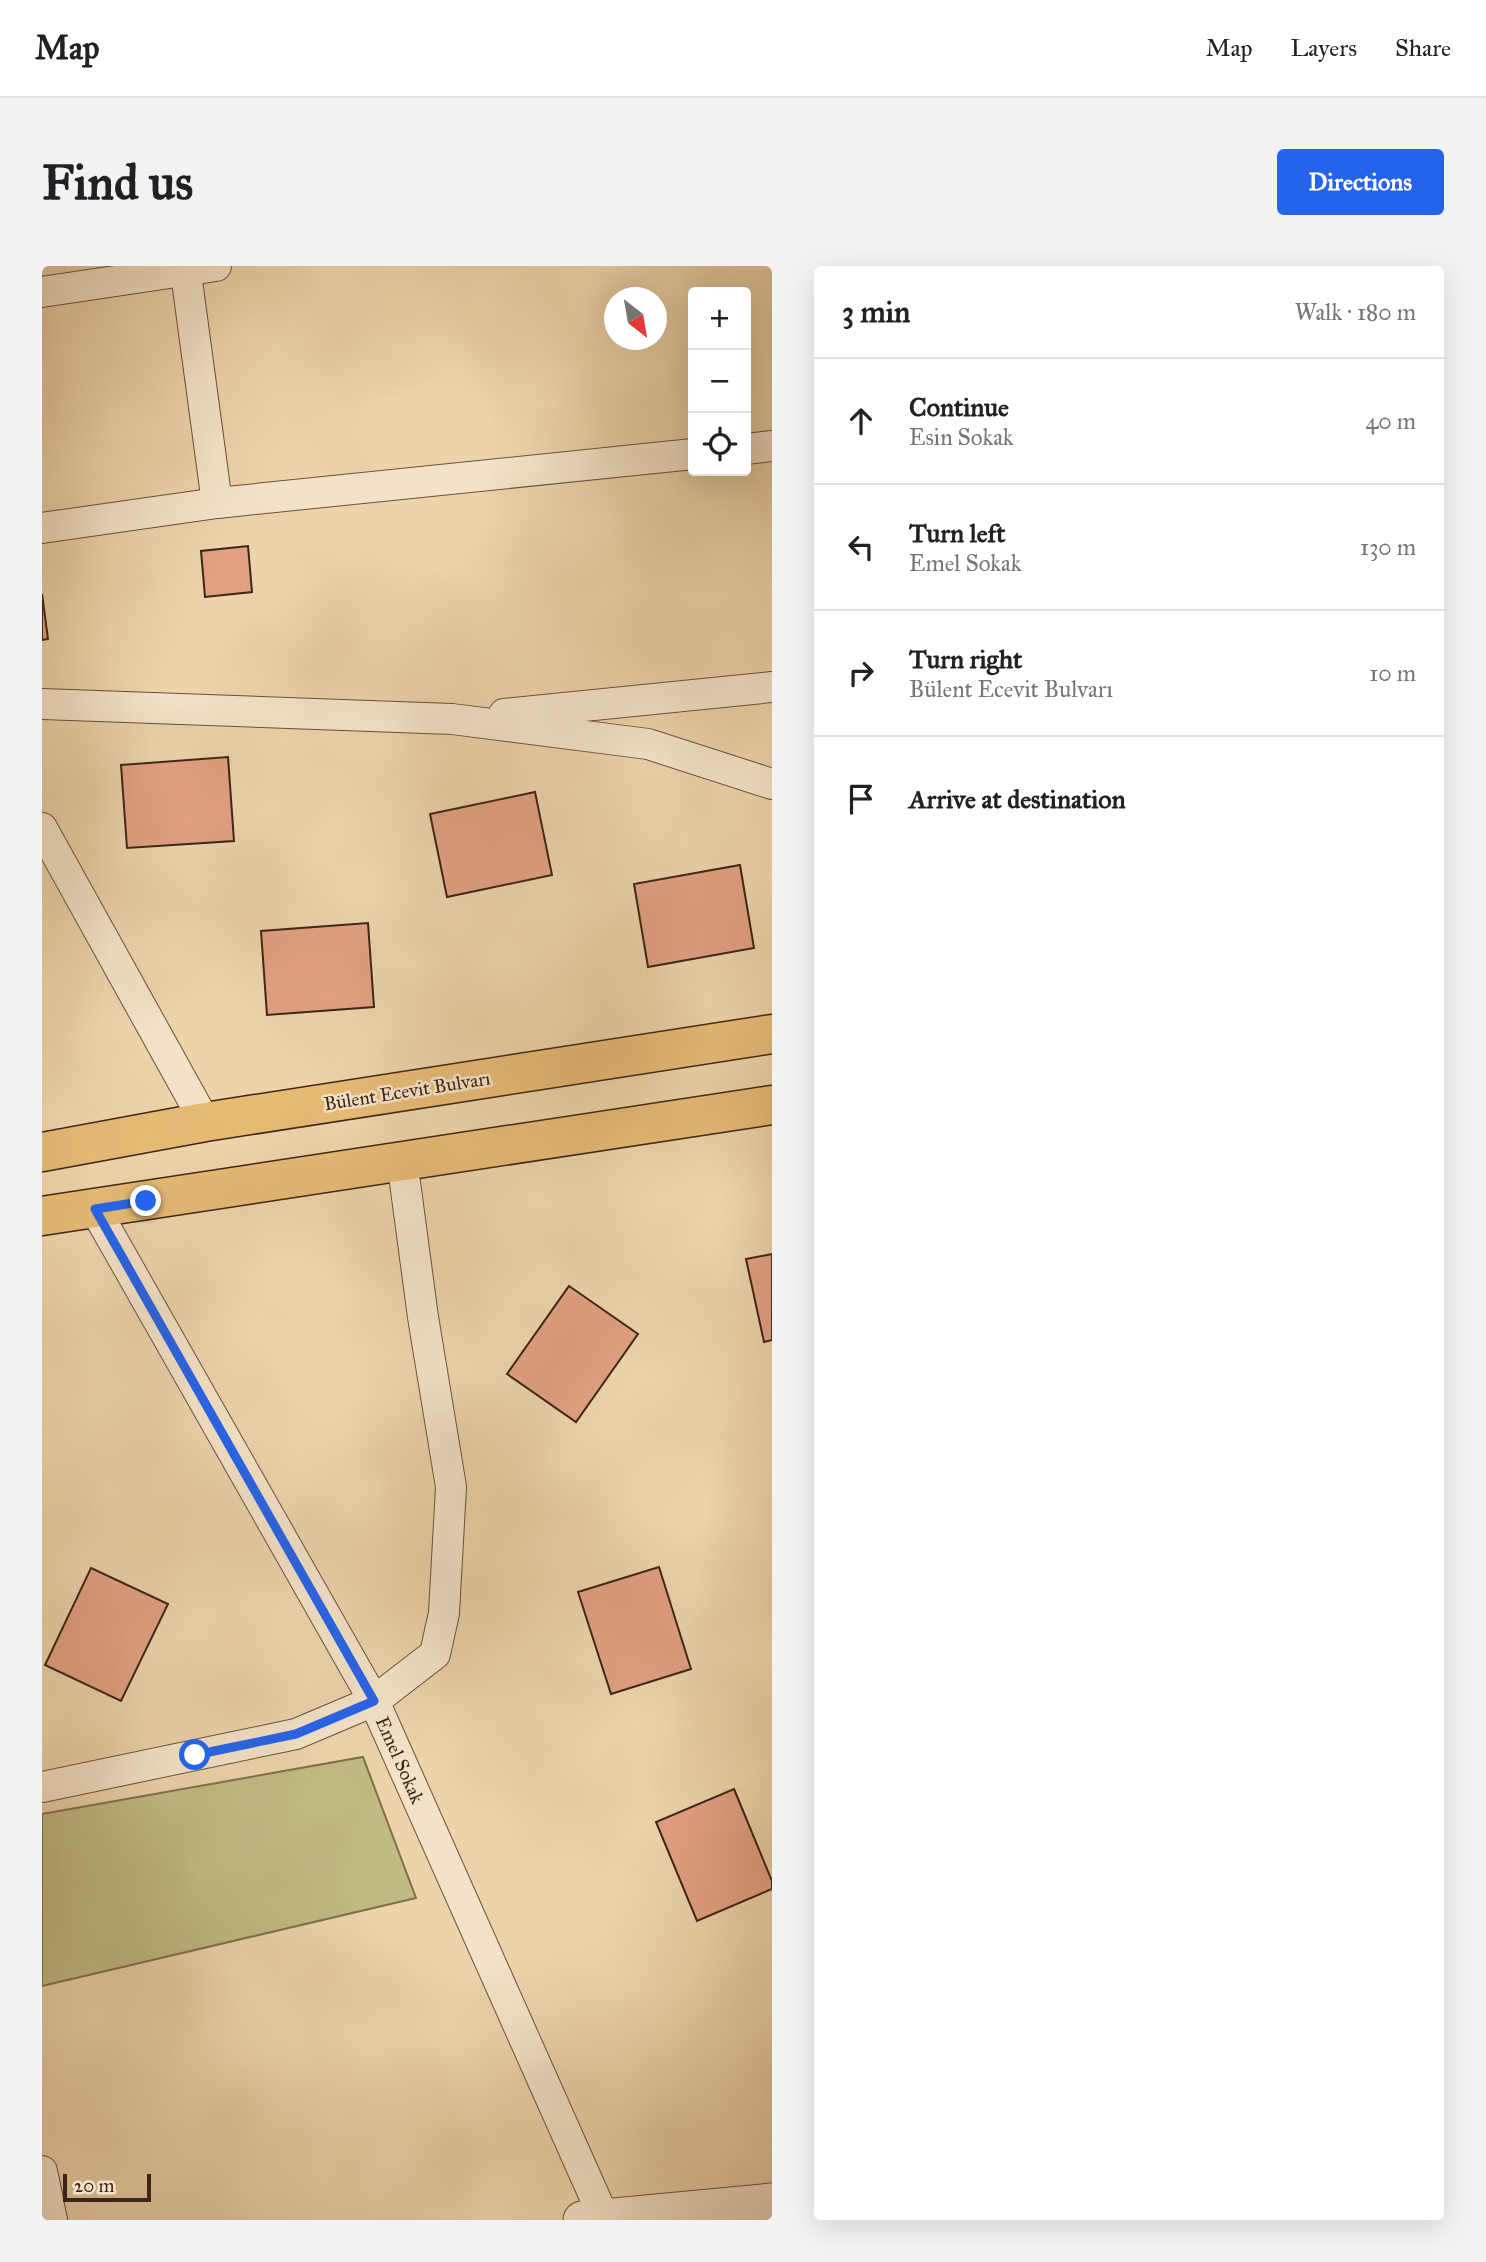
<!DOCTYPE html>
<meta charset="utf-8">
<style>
body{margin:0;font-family:"IM FELL Great Primer",serif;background:#f2f2f2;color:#202124}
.controls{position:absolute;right:21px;top:21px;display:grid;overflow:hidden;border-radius:7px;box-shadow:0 7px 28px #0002}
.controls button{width:63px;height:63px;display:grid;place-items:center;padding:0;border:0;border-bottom:2px solid #e0e0e0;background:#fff;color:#202124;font:35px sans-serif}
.compass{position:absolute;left:562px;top:21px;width:63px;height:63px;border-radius:50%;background:#fff;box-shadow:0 7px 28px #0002;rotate:149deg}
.scale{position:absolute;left:21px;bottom:18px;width:88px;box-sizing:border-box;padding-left:7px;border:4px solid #3d2515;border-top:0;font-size:19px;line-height:24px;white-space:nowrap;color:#3d2515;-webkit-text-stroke:5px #f3e2c8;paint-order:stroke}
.stop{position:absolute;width:21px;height:21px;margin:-16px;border:5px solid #2563eb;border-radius:50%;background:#fff}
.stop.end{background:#2563eb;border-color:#fff;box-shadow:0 2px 7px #0008}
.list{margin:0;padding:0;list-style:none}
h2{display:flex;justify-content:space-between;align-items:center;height:91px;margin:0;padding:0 28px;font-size:30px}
h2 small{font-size:23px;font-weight:400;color:#757577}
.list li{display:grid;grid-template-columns:46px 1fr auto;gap:21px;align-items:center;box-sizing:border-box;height:126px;padding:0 28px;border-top:2px solid #e0e0e0}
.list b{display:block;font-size:26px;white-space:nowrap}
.list p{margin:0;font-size:23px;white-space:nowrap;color:#757577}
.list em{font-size:23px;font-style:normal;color:#757577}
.icon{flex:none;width:38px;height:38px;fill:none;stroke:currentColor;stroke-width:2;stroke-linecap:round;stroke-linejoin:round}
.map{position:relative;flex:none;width:730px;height:1954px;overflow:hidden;border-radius:7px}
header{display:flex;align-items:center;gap:42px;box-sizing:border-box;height:98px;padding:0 35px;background:#fff;border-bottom:2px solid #e0e0e0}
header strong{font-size:33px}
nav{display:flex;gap:38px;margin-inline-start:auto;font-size:24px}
.intro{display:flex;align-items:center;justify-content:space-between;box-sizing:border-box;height:168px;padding:0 42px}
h1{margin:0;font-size:49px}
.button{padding:18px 32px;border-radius:7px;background:#2563eb;color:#fff;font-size:24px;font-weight:700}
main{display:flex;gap:42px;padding:0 42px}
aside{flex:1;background:#fff;border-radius:7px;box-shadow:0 7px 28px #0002}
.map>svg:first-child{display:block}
</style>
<header>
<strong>Map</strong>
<nav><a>Map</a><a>Layers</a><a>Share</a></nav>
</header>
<div class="intro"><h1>Find us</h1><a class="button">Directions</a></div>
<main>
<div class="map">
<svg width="730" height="1954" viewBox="0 0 730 1954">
<rect width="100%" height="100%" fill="#ecd3aa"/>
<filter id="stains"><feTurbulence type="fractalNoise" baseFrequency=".00286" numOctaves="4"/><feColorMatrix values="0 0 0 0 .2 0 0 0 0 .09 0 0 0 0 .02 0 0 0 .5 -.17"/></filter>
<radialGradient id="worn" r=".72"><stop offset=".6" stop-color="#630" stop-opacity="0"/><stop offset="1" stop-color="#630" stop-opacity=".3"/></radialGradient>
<!-- green -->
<path fill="#c0ba83" stroke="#7e704c" stroke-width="2" d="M 321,1491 L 374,1632 L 0,1720 L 0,1548 Z"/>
<!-- building -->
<g fill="#e1a082" stroke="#3d2515" stroke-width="2">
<path d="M 206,280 L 210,326 L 163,331 L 159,285 Z"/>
<path d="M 0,328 L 6,373 L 0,374 Z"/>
<path d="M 186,491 L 192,575 L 85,582 L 79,499 Z"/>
<path d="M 493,526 L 510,609 L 405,631 L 388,548 Z"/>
<path d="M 698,599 L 712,682 L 606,701 L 592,618 Z"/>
<path d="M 326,657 L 332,741 L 225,749 L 219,665 Z"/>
<path d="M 730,988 L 730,1074 L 722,1076 L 704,993 Z"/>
<path d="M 527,1020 L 596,1068 L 534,1156 L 465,1108 Z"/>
<path d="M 617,1301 L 649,1403 L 569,1428 L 536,1326 Z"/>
<path d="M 49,1302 L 126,1338 L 79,1435 L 3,1399 Z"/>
<path d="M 692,1523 L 730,1615 L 730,1623 L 655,1655 L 614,1556 Z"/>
</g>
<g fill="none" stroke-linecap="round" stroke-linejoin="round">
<defs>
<g id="minor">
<path d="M 143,0 L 175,237"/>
<path d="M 0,26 L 174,0"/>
<path d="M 704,183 L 730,180"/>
<path d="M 0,262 L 175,237 L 651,188"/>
<path d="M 0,438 L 410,453 L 606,478 L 730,518"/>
<path d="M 462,448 L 730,421"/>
<path d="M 0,562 L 163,856"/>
<path d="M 53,943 L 332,1435 L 563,1954"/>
<path d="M 0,1521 L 254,1468 L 332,1435 L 393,1388 L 402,1347 L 409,1221 L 381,1051 L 360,894"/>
<path d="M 0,1905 L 10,1954"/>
</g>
<path id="tertiary" d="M 540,1954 L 730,1936"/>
<g id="primary">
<path d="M 0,886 L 163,856 L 730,768"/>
<path d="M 0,950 L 730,839"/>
</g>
</defs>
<!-- minor casing -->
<use href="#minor" stroke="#69503a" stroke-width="32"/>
<!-- tertiary casing -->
<use href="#tertiary" stroke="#69503a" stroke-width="39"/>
<!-- primary casing -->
<use href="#primary" stroke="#3d2515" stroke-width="41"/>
<!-- minor -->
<use href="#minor" stroke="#f3e2c8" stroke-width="30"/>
<!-- tertiary -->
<use href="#tertiary" stroke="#f3e2c8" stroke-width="37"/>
<!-- primary -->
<use href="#primary" stroke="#e6ba75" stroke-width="38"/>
</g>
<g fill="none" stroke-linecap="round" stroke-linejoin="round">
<!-- route -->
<path stroke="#2563eb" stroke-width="9" d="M 104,935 L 53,943 L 332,1435 L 254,1468 L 153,1489"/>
</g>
<g text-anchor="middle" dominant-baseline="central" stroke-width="5" stroke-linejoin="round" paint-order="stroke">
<!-- street labels -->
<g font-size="19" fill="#3d2515" stroke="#f3e2c8">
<text transform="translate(365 825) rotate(-9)">Bülent Ecevit Bulvarı</text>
<text transform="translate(358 1494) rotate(66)">Emel Sokak</text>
</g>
</g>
<rect width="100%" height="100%" filter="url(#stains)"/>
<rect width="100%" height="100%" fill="url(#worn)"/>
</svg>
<div class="controls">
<button>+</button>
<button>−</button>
<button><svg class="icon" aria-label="locate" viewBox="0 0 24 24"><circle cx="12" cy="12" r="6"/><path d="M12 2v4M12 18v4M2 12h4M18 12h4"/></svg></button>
</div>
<svg class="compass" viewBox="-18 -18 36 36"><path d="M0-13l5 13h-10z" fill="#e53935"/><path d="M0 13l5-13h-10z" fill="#757577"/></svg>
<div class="scale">20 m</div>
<div class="stop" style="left:153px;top:1489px"></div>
<div class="stop end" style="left:104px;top:935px"></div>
</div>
<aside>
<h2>3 min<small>Walk · 180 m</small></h2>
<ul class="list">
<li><svg class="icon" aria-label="ahead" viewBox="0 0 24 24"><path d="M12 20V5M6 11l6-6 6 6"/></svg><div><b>Continue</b><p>Esin Sokak</p></div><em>40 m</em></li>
<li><svg class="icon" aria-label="left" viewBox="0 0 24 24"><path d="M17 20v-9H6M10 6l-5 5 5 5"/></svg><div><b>Turn left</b><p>Emel Sokak</p></div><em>130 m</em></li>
<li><svg class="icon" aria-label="right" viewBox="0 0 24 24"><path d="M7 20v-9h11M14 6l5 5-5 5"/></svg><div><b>Turn right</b><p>Bülent Ecevit Bulvarı</p></div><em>10 m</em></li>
<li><svg class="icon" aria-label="arrive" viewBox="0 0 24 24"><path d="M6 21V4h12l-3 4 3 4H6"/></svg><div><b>Arrive at destination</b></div></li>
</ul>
</aside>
</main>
